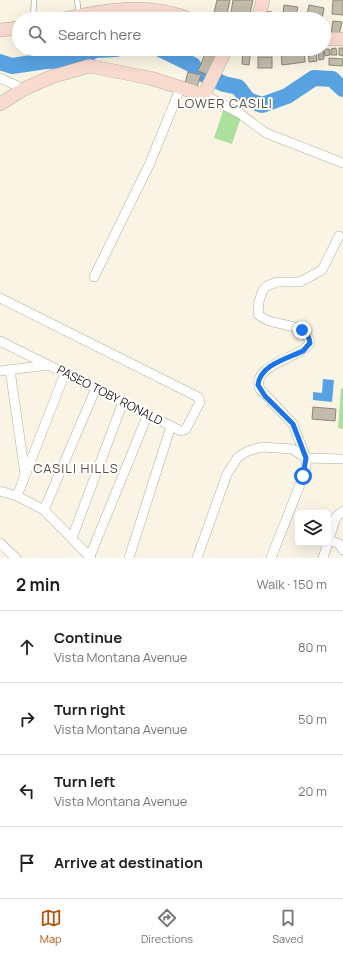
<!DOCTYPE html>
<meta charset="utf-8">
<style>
body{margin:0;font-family:Manrope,sans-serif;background:#f6f6f6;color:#202124}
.controls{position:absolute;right:12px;bottom:12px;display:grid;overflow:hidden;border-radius:6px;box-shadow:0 4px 16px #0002}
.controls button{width:36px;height:36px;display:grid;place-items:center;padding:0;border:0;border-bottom:1px solid #e0e0e0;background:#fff;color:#202124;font:20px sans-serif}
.stop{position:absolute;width:12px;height:12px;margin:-9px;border:3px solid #1a73e8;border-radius:50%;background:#fff}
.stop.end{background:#1a73e8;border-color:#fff;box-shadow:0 1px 4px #0008}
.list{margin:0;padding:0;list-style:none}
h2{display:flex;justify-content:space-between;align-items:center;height:52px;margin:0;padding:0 16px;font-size:17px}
h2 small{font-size:13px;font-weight:400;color:#757577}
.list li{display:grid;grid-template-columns:26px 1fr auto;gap:12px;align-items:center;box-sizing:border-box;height:72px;padding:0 16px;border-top:1px solid #e0e0e0}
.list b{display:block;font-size:15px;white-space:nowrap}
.list p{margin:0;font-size:13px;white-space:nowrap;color:#757577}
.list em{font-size:13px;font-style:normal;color:#757577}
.icon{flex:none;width:22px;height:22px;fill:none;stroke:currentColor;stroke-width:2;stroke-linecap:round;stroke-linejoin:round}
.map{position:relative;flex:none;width:343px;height:558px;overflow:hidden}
.search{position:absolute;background:#fff;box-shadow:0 4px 16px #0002;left:12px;right:12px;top:12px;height:44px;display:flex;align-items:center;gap:10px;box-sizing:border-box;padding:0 14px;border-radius:22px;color:#757577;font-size:15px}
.sheet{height:340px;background:#fff}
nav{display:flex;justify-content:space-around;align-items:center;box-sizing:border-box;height:56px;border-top:1px solid #e0e0e0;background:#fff;font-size:11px;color:#757577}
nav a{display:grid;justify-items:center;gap:2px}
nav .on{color:#b45309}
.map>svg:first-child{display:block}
</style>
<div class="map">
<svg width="343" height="558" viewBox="0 0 343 558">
<rect width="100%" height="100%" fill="#f9f4e3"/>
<!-- green -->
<g fill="#ace09d">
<path d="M 225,105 L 243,111 L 232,144 L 214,138 Z"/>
<path d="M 341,388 L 343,389 L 343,429 L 338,428 Z"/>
</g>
<!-- water -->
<path fill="#58a2e2" d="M 323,379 L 334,380 L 332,402 L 313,400 L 313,392 L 322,393 Z"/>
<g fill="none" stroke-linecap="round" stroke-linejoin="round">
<!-- river -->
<g stroke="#58a2e2" stroke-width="16">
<path d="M 160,49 L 193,65 L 196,71 L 224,84 L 238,87 L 248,100 L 262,105 L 287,96 L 314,78 L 332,79 L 343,89"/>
<path d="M 0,62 L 12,66 L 46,61 L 77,60 L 95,50 L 116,49"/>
</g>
</g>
<!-- building -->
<g fill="#c1bcac" stroke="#8c8878">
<path d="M 217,0 L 230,0 L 226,19 L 213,17 Z"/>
<path d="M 233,0 L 253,0 L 249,19 L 230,19 Z"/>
<path d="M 333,0 L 343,0 L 343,15 L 332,14 Z"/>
<path d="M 284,5 L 298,7 L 295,19 L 282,19 Z"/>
<path d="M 309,5 L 324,8 L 322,19 L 306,19 Z"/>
<path d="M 263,11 L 272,12 L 272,19 L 263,19 Z"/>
<path d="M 333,21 L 342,22 L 339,35 L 331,34 Z"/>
<path d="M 336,48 L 337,55 L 331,55 L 331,49 Z"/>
<path d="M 339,48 L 343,48 L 343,56 L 339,55 Z"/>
<path d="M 207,49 L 219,49 L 209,75 L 198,71 Z"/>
<path d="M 243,49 L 251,49 L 249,65 L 242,64 Z"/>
<path d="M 304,49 L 305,62 L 282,65 L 281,52 Z"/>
<path d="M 316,49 L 317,61 L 309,62 L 308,50 Z"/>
<path d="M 318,49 L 323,50 L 324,59 L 319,60 Z"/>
<path d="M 324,49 L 329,49 L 330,55 L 325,56 Z"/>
<rect x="258" y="57" width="14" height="11"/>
<path d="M 329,58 L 343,59 L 342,66 L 329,65 Z"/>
<path d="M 188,72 L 201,75 L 197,87 L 185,83 Z"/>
<path d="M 313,407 L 336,409 L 335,421 L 312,419 Z"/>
</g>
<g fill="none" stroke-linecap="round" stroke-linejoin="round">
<defs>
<g id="lane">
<path d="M 77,0 L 79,14"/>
<path d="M 33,19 L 34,0"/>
</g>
<g id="street">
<path d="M 0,78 L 24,89"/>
<path d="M 204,95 L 239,113 L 266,133 L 343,163"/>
<path d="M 94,277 L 150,163 L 180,89"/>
<path d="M 0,298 L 198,397 L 200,402 L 186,429 L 181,431 L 0,341"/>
<path d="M 10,370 L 25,474"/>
<path d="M 0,371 L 48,365"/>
<path d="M 0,491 L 17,496 L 44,510 L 91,558"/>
<path d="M 17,496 L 65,373"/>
<path d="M 44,510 L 96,388"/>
<path d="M 72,538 L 123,402"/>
<path d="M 329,540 L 339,544 L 343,550"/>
<path d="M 0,543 L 16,558"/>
<path d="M 90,556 L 148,414"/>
<path d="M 129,558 L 171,426"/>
<path d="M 197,558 L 227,474 L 238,457 L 248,451 L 262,447 L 292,449 L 306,458 L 343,459"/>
<path d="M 271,558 L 303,477 L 306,467 L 306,458 L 293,424 L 260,389 C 250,365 299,359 310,343 C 305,319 272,329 258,314 L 259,301 L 263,290 L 267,286 L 277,282 L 300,282 L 322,270 L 339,236"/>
<path d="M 323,558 L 336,517 L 343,511"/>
</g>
<g id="secondary">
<path d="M 63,19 C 105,10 149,2 189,19"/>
<path d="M 258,19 L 263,0"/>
<path d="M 0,30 L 19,28"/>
<path d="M 324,39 L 343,39"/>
<path d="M 0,104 L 24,89 L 51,77 L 89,66 L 150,78 L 204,95 L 226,49"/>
</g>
</defs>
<!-- lane casing -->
<use href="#lane" stroke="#b1ac9c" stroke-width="6"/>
<!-- street casing -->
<use href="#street" stroke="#b1ac9c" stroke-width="10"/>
<!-- secondary casing -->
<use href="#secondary" stroke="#b1ac9c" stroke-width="14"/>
<!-- path -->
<path stroke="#aca89b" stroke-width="1.5" stroke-dasharray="2 3" stroke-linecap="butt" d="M 83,49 L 83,57"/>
<!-- lane -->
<use href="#lane" stroke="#fff" stroke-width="4.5"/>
<!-- street -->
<use href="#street" stroke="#fff" stroke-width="9"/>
<!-- secondary -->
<use href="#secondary" stroke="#f9dacf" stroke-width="13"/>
</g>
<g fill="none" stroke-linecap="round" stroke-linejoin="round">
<!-- route -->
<path stroke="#1a73e8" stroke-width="5" d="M 302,330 C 307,334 309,336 310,343 L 303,351 C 286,359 260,365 258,385 L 265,396 L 293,424 L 306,458 L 303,476"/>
</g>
<g text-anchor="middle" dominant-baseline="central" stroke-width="4" stroke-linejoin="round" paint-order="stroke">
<!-- street labels -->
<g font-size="12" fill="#26251e" stroke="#fff">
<text transform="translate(110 395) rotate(27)">PASEO TOBY RONALD</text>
</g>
<!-- neighbourhood labels -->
<g font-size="13" letter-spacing="1" fill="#544f41" stroke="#fff">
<text x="225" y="103">LOWER CASILI</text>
<text x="76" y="468">CASILI HILLS</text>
</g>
</g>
</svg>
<div class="controls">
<button><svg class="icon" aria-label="layers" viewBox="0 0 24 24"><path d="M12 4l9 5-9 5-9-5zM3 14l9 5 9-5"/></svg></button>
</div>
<div class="stop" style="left:303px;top:476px"></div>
<div class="stop end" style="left:302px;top:330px"></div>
<div class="search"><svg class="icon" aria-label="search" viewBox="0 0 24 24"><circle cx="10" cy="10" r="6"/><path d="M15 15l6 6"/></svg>Search here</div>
</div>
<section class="sheet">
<h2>2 min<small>Walk · 150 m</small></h2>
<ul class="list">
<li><svg class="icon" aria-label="ahead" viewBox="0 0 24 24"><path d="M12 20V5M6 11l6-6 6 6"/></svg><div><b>Continue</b><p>Vista Montana Avenue</p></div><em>80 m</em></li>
<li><svg class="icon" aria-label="right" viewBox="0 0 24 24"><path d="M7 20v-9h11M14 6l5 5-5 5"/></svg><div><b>Turn right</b><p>Vista Montana Avenue</p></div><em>50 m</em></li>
<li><svg class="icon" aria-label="left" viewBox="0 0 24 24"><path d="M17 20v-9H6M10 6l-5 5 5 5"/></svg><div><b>Turn left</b><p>Vista Montana Avenue</p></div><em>20 m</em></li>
<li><svg class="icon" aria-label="arrive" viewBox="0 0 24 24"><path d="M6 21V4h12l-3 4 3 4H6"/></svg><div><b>Arrive at destination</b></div></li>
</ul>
</section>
<nav>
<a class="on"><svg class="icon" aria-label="map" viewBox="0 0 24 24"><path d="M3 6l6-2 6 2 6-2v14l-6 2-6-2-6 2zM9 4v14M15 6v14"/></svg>Map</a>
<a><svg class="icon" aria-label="directions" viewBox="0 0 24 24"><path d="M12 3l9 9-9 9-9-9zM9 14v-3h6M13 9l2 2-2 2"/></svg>Directions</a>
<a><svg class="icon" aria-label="saved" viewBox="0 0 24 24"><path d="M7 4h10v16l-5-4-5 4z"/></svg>Saved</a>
</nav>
